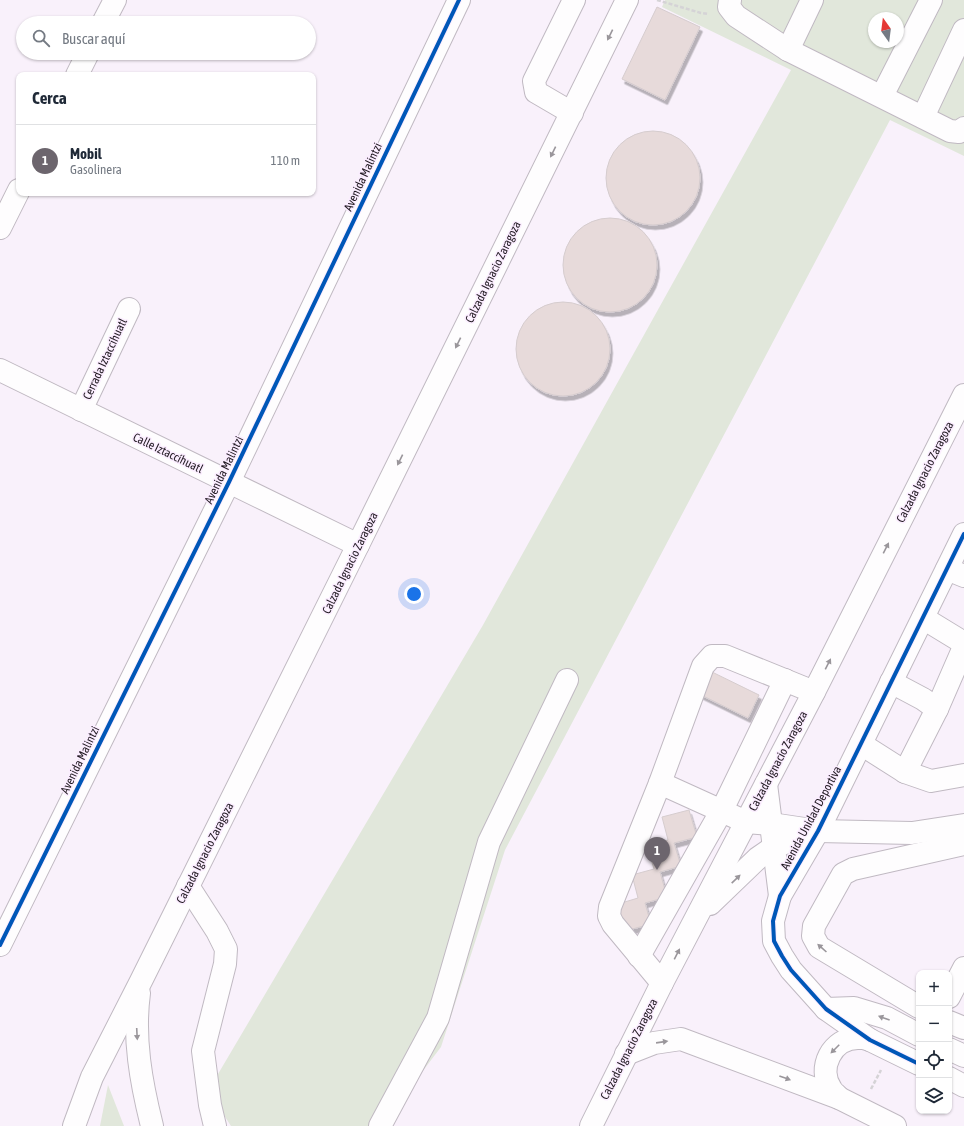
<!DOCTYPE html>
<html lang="es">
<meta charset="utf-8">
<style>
body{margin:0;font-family:"Asap Condensed",sans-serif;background:#f2f2f3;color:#1f2937}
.controls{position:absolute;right:12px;bottom:12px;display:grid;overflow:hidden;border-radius:8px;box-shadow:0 1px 3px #0004}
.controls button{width:36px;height:36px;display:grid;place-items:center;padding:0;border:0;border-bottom:1px solid #e0e1e3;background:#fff;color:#1f2937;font:20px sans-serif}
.compass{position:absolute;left:868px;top:12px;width:36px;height:36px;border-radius:50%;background:#fff;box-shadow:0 1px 3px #0004;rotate:346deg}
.you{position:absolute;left:414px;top:594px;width:14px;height:14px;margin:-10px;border:3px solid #fff;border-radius:50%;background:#1a73e8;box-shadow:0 0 0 6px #1a73e833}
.badge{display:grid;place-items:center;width:26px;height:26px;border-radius:50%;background:#6c656d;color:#fff;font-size:13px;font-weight:700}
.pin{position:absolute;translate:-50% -33px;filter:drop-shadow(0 1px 2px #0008)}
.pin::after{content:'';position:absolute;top:21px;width:14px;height:12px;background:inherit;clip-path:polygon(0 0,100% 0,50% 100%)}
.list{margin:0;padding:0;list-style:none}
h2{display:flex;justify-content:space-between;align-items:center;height:52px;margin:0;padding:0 16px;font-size:17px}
h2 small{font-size:13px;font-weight:400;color:#747a83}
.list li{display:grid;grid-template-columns:26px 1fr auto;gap:12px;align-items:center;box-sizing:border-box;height:72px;padding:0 16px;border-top:1px solid #e0e1e3}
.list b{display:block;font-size:15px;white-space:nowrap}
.list p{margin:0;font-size:13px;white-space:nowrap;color:#747a83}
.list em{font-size:13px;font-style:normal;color:#747a83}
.icon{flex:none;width:22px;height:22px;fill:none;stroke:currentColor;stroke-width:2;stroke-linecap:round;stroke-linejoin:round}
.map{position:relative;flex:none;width:964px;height:1126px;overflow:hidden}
.search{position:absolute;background:#fff;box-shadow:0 1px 3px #0004;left:16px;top:16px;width:300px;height:44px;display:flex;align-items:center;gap:10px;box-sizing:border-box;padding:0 14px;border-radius:22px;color:#747a83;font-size:15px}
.panel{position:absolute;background:#fff;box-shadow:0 1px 3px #0004;left:16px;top:72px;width:300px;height:124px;border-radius:8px}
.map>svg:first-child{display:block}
</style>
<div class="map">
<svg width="964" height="1126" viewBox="0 0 964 1126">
<defs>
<filter id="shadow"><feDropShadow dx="2.5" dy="4.5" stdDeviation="0" flood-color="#0004"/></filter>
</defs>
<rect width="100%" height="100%" fill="#f9f1fb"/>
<!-- green -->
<g fill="#e1e7db" fill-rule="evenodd">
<path d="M 665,0 L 964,0 L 964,156 L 890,120 L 505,850 L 441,1047 L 381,1126 L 231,1126 L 208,1091 L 483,625 L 791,70 L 662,7 ZM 874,18 L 898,18 L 898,42 L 874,42 Z"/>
<path d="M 108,1085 L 124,1126 L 100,1126 Z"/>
</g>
<!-- building -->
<g fill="#e7dada" stroke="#d5ccce" filter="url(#shadow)">
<path d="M 657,7 L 700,27 L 665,100 L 622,79 Z"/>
<circle cx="653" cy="178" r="47"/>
<circle cx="610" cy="265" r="47"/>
<circle cx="563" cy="349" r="47"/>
<path d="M 710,671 L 759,695 L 748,718 L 699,694 Z"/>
<path d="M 689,810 L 697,837 L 674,843 L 681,866 L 660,872 L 667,897 L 645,903 L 651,924 L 625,931 L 618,904 L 638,898 L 632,875 L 654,869 L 647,846 L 668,840 L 662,817 Z"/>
</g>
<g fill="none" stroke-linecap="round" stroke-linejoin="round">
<defs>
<g id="minor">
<path d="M 730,0 L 729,7 L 736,16 L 788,50 L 950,131 L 959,132 L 964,128"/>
<path d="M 103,23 L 115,0"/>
<path d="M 788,50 L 812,0"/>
<path d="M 77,75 L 88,53"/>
<path d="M 882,96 L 931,0"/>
<path d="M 572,113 L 536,92 L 534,81 L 574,0"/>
<path d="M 923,117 L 964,30"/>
<path d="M 0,228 L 19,190"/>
<path d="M 0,370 L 358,545"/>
<path d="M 81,410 L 129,309"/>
<path d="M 947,569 L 964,576"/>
<path d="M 923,618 L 964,643"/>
<path d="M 964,647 L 937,709 L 905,772 L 931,781 L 964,775"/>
<path d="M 891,682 L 923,699 L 937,709"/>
<path d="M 861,744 L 905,772"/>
<path d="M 660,783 L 703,666 L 712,656 L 725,656 L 814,692"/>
<path d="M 766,784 L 780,896"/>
<path d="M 188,886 L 217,931 L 226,949 L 225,964 L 203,1051 L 210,1105 L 215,1126"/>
<path d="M 0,945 L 229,482 L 459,0"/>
<path d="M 639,956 L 722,810 L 785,680"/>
<path d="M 662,983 L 613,924 L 609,916 L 610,907 L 660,783 L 746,822 L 771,824 L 818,831 L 912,833 L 964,825"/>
<path d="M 949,997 L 964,968"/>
<path d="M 919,1007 L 819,947 L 813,936 L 814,926 L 843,874 L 853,869 L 964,844"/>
<path d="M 826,1009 L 854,1008 L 887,1018 L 919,1035"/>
<path d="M 949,1022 L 964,1028"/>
<path d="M 949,1049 L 964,1056"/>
<path d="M 626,1054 L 654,1043 L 681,1039 L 839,1098 L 895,1126"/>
<path d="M 919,1064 L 870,1040 L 826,1009 L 791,970 L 782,956 L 774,941 L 773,921 L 780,896 L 818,831 L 964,534"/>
<path d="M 949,1078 L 964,1086"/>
<path d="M 839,1098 C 837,1095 833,1093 831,1089 C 817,1068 832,1038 858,1038 C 862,1037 866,1039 870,1040"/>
<path d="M 380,1126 L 438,1018 L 489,842 L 567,680"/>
</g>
<g id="major">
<path d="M 710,904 L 758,858 L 774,847 L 818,831"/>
<path d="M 139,993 C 133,1038 141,1082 152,1126"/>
<path d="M 74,1126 L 92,1077 L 141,981 L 358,545 L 627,0"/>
<path d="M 591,1126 L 662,983 L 814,692 L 964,395"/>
</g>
</defs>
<!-- minor casing -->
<use href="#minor" stroke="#c0b9c2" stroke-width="24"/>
<!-- major casing -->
<use href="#major" stroke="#c0b9c2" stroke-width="24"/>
<!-- path -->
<g stroke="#d5d3d6" stroke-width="2.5" stroke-dasharray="4 2" stroke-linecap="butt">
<path d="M 657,0 L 701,13 L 709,14"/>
<path d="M 871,1089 L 881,1070"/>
</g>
<!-- minor -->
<use href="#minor" stroke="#fefdfe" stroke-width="22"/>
<!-- major -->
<use href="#major" stroke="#fefdfe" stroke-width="22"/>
<defs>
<g id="cycleway">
<path d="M 0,945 L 229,482 L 459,0"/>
<path d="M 919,1064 L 870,1040 L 826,1009 L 791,970 L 782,956 L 774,941 L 773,921 L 780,896 L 818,831 L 964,534"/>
</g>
</defs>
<!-- cycleway casing -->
<use href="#cycleway" stroke="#fbedff" stroke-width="6"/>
<!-- cycleway -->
<use href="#cycleway" stroke="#0057b8" stroke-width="4"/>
</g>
<!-- one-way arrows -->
<defs><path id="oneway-solid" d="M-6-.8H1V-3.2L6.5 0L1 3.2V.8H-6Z"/></defs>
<g fill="#9a969b">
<use href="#oneway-solid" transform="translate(610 35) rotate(116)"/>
<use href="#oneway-solid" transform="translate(553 152) rotate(116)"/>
<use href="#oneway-solid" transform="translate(458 343) rotate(116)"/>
<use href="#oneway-solid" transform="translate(400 460) rotate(116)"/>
<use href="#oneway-solid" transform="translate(886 548) rotate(-63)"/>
<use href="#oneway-solid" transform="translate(828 664) rotate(-63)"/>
<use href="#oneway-solid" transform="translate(736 879) rotate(-44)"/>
<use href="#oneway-solid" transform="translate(822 948) rotate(-138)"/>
<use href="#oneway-solid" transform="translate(677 954) rotate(-63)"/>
<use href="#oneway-solid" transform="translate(884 1018) rotate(-160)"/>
<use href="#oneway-solid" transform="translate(137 1034) rotate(87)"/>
<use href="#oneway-solid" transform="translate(662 1042) rotate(-8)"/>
<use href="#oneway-solid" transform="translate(835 1049) rotate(135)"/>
<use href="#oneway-solid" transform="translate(785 1078) rotate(20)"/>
</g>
<g text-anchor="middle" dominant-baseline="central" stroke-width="3" stroke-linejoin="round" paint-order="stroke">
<!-- street labels -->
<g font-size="12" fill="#201921" stroke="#fbedff">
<text transform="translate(363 177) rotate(-65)">Avenida Malintzi</text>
<text transform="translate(493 272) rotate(-64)">Calzada Ignacio Zaragoza</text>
<text transform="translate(105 359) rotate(-65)">Cerrada Iztaccíhuatl</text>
<text transform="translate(168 453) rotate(26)">Calle Iztaccíhuatl</text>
<text transform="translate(224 470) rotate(-64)">Avenida Malintzi</text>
<text transform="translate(925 472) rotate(-63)">Calzada Ignacio Zaragoza</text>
<text transform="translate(350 563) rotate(-64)">Calzada Ignacio Zaragoza</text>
<text transform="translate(80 760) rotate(-64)">Avenida Malintzi</text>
<text transform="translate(778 761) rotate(-62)">Calzada Ignacio Zaragoza</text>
<text transform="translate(811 818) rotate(-62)">Avenida Unidad Deportiva</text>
<text transform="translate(205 853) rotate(-63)">Calzada Ignacio Zaragoza</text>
<text transform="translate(629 1049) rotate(-63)">Calzada Ignacio Zaragoza</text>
</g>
</g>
</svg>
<div class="controls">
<button>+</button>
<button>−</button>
<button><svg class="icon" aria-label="locate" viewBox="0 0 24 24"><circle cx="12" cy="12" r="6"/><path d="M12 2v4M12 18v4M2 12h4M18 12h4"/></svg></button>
<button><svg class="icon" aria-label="layers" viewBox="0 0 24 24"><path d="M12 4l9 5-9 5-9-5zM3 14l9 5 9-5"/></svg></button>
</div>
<svg class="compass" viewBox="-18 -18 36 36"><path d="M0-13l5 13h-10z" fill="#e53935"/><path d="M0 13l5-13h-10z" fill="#747a83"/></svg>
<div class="you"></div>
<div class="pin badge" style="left:657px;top:870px">1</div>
<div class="search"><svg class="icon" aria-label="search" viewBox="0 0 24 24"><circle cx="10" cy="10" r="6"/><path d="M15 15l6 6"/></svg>Buscar aquí</div>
<section class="panel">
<h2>Cerca<small></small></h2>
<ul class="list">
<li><span class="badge">1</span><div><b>Mobil</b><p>Gasolinera</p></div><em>110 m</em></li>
</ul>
</section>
</div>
